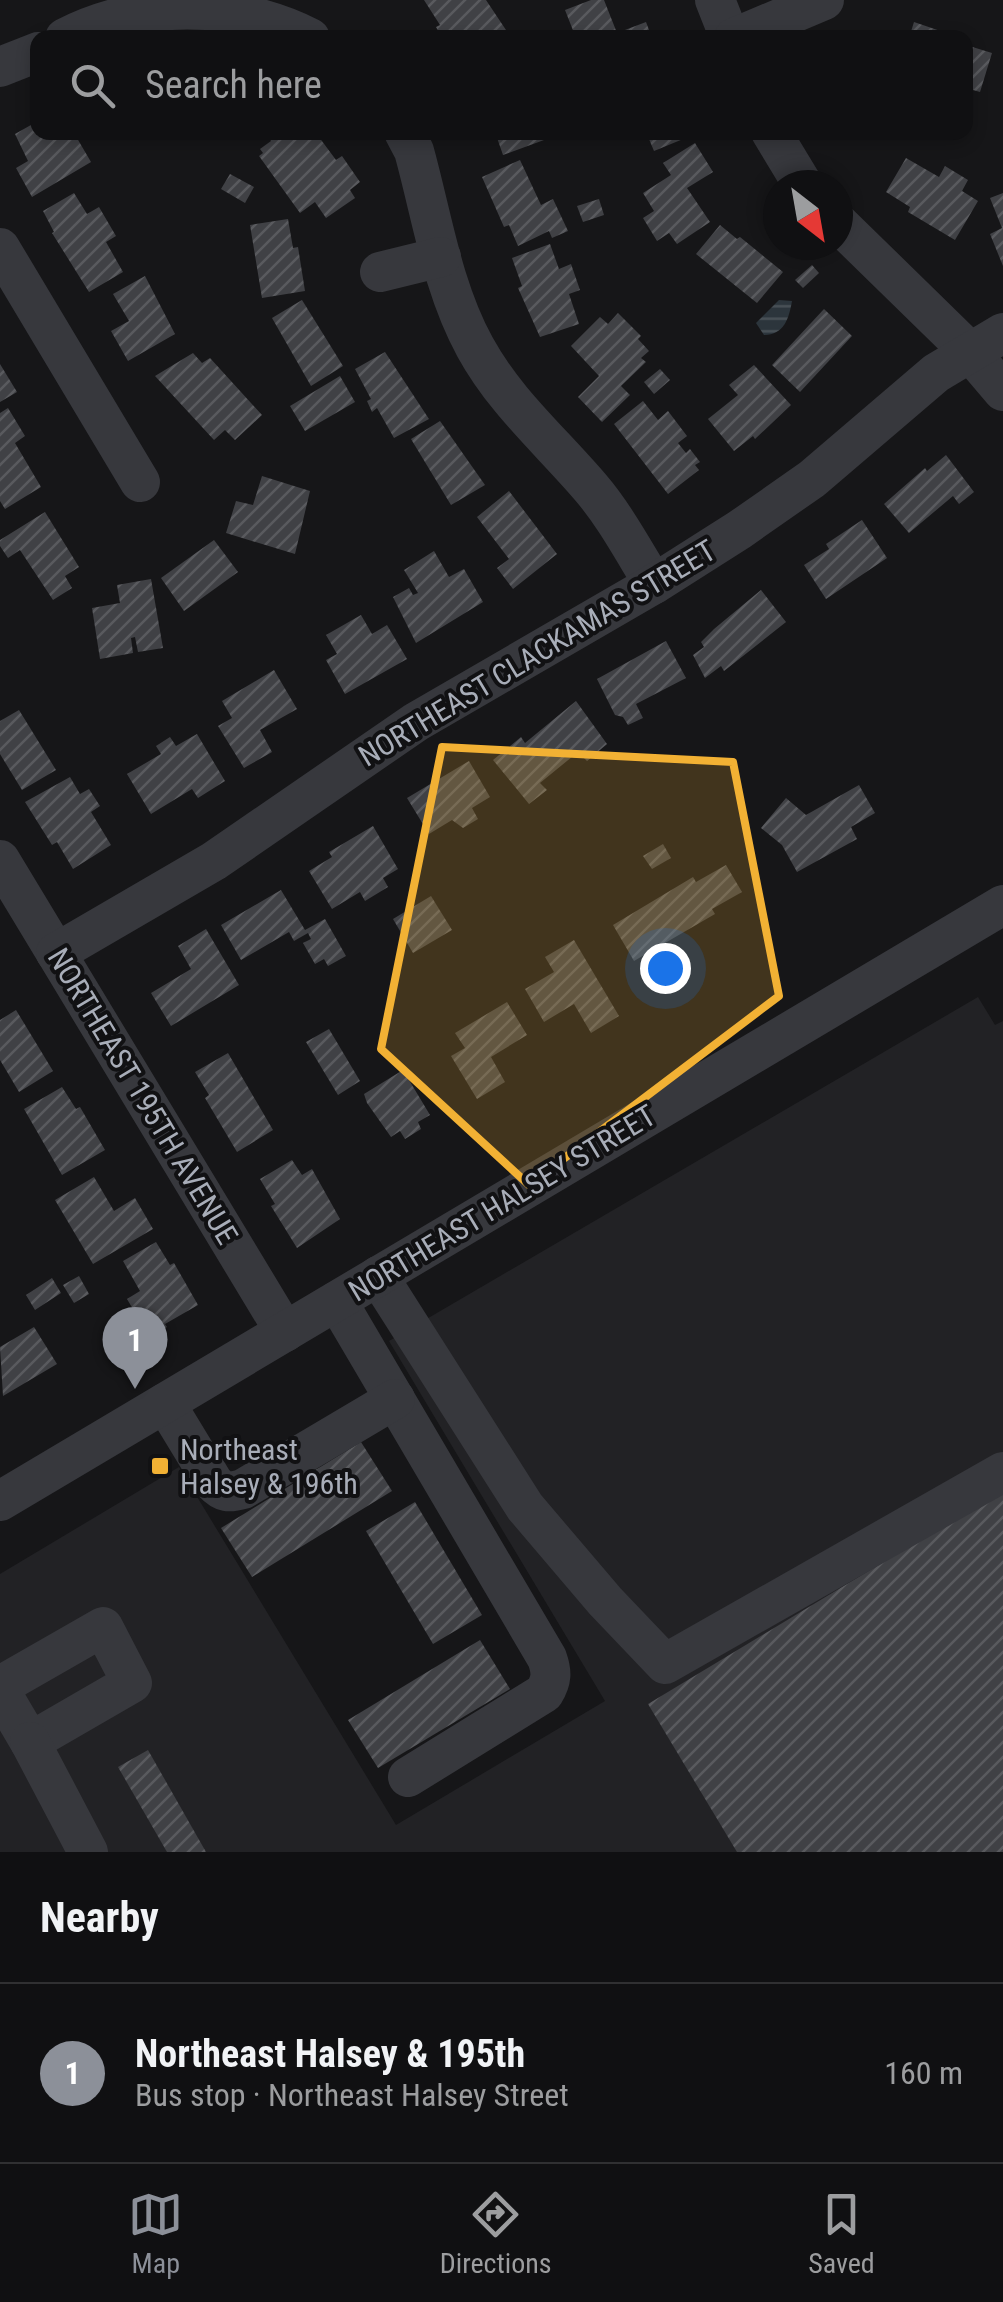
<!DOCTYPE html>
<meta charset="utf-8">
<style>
body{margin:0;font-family:"Roboto Condensed",sans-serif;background:#1e1e20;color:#f1f3f6}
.compass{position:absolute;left:763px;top:170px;width:90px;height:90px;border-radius:50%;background:#101012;box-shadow:0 5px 15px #0003;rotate:149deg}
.you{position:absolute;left:665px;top:968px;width:35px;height:35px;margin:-25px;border:8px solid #fff;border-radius:50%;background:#1a73e8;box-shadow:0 0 0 15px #1a73e833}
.badge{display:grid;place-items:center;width:65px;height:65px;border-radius:50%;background:#8c9099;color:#fff;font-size:32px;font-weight:700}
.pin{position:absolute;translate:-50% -82px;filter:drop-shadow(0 2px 5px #0008)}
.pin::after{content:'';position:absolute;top:52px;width:35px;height:30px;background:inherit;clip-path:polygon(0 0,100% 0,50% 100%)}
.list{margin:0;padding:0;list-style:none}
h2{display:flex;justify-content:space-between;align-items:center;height:130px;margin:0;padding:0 40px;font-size:42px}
h2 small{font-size:32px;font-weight:400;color:#9c9d9f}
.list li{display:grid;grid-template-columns:65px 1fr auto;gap:30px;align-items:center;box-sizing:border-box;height:180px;padding:0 40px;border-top:2px solid #303032}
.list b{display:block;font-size:38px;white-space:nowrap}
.list p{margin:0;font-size:32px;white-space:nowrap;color:#9c9d9f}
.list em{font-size:32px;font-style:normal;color:#9c9d9f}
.icon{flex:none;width:55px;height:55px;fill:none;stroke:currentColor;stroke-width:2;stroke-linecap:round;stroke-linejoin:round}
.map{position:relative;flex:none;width:1003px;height:1852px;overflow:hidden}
.search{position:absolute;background:#101012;box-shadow:0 5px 15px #0003;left:30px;right:30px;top:30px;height:110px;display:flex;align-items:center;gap:25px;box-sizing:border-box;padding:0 35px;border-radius:20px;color:#9c9d9f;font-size:38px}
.sheet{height:310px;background:#101012}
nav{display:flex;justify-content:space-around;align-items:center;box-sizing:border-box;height:140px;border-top:2px solid #303032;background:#101012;font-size:28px;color:#9c9d9f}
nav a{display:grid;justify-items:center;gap:5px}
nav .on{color:#8c9099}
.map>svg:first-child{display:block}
</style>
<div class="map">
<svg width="1003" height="1852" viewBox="0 0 1003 1852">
<defs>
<pattern id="water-rules" width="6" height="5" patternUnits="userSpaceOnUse" patternTransform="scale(2.5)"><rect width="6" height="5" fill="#2c353c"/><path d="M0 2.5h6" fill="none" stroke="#485056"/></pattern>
<pattern id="building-hatch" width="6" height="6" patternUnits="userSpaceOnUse" patternTransform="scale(2.5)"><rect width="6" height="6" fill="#404145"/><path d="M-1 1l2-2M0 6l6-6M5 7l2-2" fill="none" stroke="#595a5e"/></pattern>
</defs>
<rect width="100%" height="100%" fill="#161618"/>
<!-- built -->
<path fill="#222225" d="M 978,997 L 995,1025 L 1003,1021 L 1003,1852 L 0,1852 L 0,1574 L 179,1467 L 396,1825 L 605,1701 L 389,1341 Z"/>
<!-- water -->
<path fill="url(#water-rules)" d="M 779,300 L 792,301 C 789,318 784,335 764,335 L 756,323 Z"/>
<!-- building -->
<g fill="url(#building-hatch)">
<path d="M 424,0 L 486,0 L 508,33 L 500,38 L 442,38 L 436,27 L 440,25 Z"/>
<path d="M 591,0 L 604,0 L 617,33 L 646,22 L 652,38 L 576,38 L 565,10 Z"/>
<path d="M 914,22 L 958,37 L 958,38 L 909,38 Z"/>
<path d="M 966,45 L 992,53 L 980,92 L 966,88 Z"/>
<path d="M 38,121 L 38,132 L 58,132 L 62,139 L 74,133 L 91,162 L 32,197 L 16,168 L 28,161 L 15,134 Z"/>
<path d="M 276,132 L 316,133 L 336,160 L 342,156 L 360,182 L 350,190 L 355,198 L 326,218 L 315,202 L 300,213 L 259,156 L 263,153 L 260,149 L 271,141 L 269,137 Z"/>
<path d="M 495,132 L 541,132 L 544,140 L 503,155 Z"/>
<path d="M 646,132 L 686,132 L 688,137 L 654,151 Z"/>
<path d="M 695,143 L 713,172 L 687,188 L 710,222 L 677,244 L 669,233 L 657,241 L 643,218 L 654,211 L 643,193 L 671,175 L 663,163 Z"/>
<path d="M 906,158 L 939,177 L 945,166 L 968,180 L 962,191 L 978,201 L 955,240 L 908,212 L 910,207 L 886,192 Z"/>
<path d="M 520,160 L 541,205 L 553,199 L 568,231 L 552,238 L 549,231 L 518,246 L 509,225 L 504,227 L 482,177 Z"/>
<path d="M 230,174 L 254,187 L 245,203 L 221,189 Z"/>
<path d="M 74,193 L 87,214 L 99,207 L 116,236 L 106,242 L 123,272 L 89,292 L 52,233 L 54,232 L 43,211 Z"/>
<path d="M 1003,193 L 1003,266 L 990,234 L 1002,228 L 990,198 Z"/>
<path d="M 599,199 L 604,215 L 583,222 L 577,206 Z"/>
<path d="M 288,219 L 293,248 L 298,247 L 305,291 L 262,298 L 250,225 Z"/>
<path d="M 720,225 L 737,239 L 740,237 L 783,272 L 757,303 L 696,254 Z"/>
<path d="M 550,244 L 559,269 L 571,264 L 580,290 L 569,294 L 579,324 L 540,337 L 518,288 L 522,286 L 512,258 Z"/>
<path d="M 812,265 L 819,273 L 803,288 L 795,280 Z"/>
<path d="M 145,276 L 175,334 L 128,361 L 111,331 L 129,321 L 113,294 Z"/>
<path d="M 302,300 L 343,366 L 311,386 L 272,318 Z"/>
<path d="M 824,309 L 852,336 L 800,392 L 772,365 Z"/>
<path d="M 618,313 L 641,336 L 638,339 L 649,351 L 641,358 L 646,362 L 621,386 L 630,395 L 602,422 L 578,397 L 599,376 L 571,346 L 600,317 L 608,324 Z"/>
<path d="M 385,352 L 429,419 L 394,438 L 377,408 L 372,412 L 367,401 L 371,399 L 355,369 Z"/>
<path d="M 193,353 L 202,363 L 210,358 L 262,415 L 235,440 L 225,430 L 214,440 L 155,376 Z"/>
<path d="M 0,364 L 17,392 L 0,402 Z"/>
<path d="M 754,365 L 791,405 L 755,439 L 753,436 L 734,451 L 708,419 L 738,395 L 729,385 Z"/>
<path d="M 660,369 L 670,380 L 654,394 L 644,382 Z"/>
<path d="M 340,376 L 355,402 L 305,431 L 290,406 Z"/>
<path d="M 643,401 L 658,420 L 668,411 L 687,436 L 678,443 L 686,453 L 690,449 L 700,462 L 695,465 L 699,470 L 668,494 L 614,424 Z"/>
<path d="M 8,408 L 25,436 L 15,443 L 41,487 L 5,509 L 0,501 L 0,413 Z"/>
<path d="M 440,421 L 485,485 L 451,505 L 411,439 Z"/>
<path d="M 946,455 L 974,492 L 959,504 L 953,496 L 909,533 L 884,504 L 925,468 L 927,471 Z"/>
<path d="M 262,476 L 310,491 L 295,554 L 226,533 L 236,501 L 253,505 Z"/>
<path d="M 509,491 L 557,554 L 513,589 L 497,568 L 509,559 L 477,517 Z"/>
<path d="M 45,512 L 79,567 L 65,576 L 72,588 L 53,600 L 20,550 L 8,558 L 0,546 L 0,540 Z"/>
<path d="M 862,520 L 887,558 L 826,599 L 804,565 L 829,549 L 826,544 Z"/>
<path d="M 214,540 L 238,572 L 184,611 L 161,578 Z"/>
<path d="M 434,551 L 449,577 L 464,569 L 483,602 L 416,643 L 393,597 L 409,588 L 413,595 L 418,593 L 404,570 Z"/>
<path d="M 151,579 L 163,648 L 138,652 L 135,637 L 131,638 L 133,653 L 100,659 L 92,608 L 120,603 L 117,585 Z"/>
<path d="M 761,590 L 786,622 L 724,671 L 721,666 L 705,678 L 693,655 L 704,647 L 701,642 L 714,629 Z"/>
<path d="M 361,615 L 372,634 L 387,625 L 407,659 L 345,694 L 326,660 L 337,654 L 326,635 Z"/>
<path d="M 666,641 L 686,678 L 636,704 L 643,718 L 628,725 L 623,717 L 615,715 L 597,679 Z"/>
<path d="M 274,670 L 297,709 L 260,730 L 272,752 L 244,768 L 218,726 L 232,718 L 222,701 Z"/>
<path d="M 576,701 L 607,744 L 587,761 L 578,752 L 540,783 L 547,790 L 529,804 L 493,760 L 521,737 L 525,743 Z"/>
<path d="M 19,710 L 56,770 L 22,790 L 0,754 L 0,721 Z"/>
<path d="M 197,734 L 225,781 L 198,798 L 192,789 L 151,814 L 127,774 L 161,754 L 156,746 L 170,737 L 176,746 Z"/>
<path d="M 469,761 L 490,797 L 472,808 L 478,819 L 463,828 L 452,820 L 429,834 L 407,798 Z"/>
<path d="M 70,777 L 80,794 L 89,789 L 100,806 L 91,812 L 111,845 L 73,869 L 57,842 L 52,845 L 25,802 Z"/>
<path d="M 859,785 L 875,813 L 851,827 L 857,839 L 797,872 L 782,845 L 761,828 L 786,798 L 806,815 Z"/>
<path d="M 373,826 L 398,869 L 383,878 L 388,887 L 365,901 L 360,892 L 332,909 L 309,871 L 332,857 L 329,852 Z"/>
<path d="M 663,844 L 671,858 L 652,869 L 643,856 Z"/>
<path d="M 726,865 L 742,892 L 712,909 L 715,914 L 634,961 L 613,925 L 693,877 L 696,882 Z"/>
<path d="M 281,890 L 305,930 L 325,919 L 346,956 L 328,966 L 324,959 L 315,964 L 303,943 L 311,939 L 308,933 L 294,941 L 289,932 L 241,960 L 221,925 Z"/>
<path d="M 431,896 L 452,930 L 413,953 L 393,919 Z"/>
<path d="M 206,929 L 239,985 L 171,1026 L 151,993 L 191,969 L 178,946 Z"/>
<path d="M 574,940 L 619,1016 L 591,1033 L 574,1004 L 544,1022 L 525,989 L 554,972 L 545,957 Z"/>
<path d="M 507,1002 L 527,1035 L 491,1057 L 505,1082 L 477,1099 L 451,1056 L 465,1048 L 455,1033 Z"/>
<path d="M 16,1010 L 53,1071 L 19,1092 L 0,1060 L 0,1020 Z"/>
<path d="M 329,1029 L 360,1081 L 338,1095 L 306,1042 Z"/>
<path d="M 228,1053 L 273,1130 L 237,1152 L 205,1098 L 209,1095 L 195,1072 Z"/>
<path d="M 403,1070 L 430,1115 L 418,1122 L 421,1129 L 405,1139 L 400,1131 L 391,1137 L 367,1103 L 364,1094 Z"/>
<path d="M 62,1087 L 76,1109 L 80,1107 L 105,1150 L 62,1175 L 24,1109 Z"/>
<path d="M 292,1160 L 302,1175 L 312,1169 L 340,1219 L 297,1248 L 271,1206 L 275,1204 L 260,1179 Z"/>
<path d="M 94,1177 L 114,1211 L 135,1198 L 153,1229 L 93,1264 L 55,1200 Z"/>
<path d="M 156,1242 L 170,1265 L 174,1263 L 198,1305 L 165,1324 L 167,1327 L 150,1338 L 127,1299 L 140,1291 L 123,1261 Z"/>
<path d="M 79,1276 L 89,1294 L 74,1303 L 63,1285 Z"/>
<path d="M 52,1278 L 61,1293 L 35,1310 L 26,1295 Z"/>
<path d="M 34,1327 L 57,1364 L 3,1396 L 0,1347 Z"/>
<path d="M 361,1442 L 392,1491 L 252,1577 L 221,1528 Z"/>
<path d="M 1003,1490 L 1003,1852 L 737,1852 L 648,1704 Z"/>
<path d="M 415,1502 L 482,1615 L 433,1644 L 366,1531 Z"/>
<path d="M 480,1640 L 510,1689 L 378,1768 L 348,1720 Z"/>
<path d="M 148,1750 L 206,1852 L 167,1852 L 118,1767 Z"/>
</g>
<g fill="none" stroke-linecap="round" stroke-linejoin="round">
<!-- minor -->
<g stroke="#37383d" stroke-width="40">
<path d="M 715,0 L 730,38"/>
<path d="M 65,38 C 139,0 235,0 310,38"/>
<path d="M 734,38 L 824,0"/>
<path d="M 0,67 L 38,52"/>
<path d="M 404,132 L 414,151 C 432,216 442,287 475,347 C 505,402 551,441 591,488 C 615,516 634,552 654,584"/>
<path d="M 771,132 L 803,185"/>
<path d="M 838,223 L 969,351 L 1003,391"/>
<path d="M 0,248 L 140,482"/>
<path d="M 380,272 L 441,257"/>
<path d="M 0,860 L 285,1332"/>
<path d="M 56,953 L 214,861 L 416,722 L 654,584 L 739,530 L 812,479 L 936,373 L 1003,333"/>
<path d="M 378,1276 L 525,1507 L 605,1601 L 665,1664 L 1003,1472"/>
<path d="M 337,1301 L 547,1658 C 552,1672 552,1680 544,1693 L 408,1777"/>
<path d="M 165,1403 L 213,1482 C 223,1493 229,1493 243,1489 L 395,1399"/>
<path d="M 0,1501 L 1003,905"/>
<path d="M 0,1686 L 103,1627 L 132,1683 L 30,1742 L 0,1691"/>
<path d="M 30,1742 L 88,1852"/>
</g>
</g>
<!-- marked area -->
<path fill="#f2b134" fill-opacity="0.2" stroke="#f2b134" stroke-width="8" stroke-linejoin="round" d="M 442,747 L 733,762 L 779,996 L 529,1185 L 381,1049 Z"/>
<!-- markers -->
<rect fill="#f2b134" stroke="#111113" stroke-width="4" x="150" y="1456" width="20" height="20" rx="5"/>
<g text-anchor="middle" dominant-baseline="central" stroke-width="8" stroke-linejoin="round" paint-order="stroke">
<!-- street labels -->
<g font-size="30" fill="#a8adb8" stroke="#111113">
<text transform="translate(537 653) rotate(-31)">NORTHEAST CLACKAMAS STREET</text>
<text transform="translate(143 1096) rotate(59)">NORTHEAST 195TH AVENUE</text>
<text transform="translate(502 1203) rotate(-31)">NORTHEAST HALSEY STREET</text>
</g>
<!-- poi labels -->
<g font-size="30" fill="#a8adb8" stroke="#111113" text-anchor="start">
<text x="180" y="1449">Northeast<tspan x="180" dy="34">Halsey &amp; 196th</tspan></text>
</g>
</g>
</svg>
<svg class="compass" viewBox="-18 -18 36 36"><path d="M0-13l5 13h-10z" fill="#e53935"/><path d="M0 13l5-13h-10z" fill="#9c9d9f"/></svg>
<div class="you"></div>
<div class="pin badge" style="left:135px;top:1389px">1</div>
<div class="search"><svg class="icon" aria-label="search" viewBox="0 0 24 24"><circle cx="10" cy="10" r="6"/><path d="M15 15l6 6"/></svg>Search here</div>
</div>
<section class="sheet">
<h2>Nearby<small></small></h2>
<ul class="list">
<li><span class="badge">1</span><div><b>Northeast Halsey &amp; 195th</b><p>Bus stop · Northeast Halsey Street</p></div><em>160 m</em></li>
</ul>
</section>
<nav>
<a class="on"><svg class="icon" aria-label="map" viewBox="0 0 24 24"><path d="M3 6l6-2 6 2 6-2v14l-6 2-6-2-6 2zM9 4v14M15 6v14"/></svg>Map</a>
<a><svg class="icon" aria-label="directions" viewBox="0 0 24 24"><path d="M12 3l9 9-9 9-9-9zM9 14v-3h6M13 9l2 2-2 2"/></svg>Directions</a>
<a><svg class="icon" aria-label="saved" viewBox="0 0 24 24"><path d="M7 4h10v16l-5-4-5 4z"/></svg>Saved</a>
</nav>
